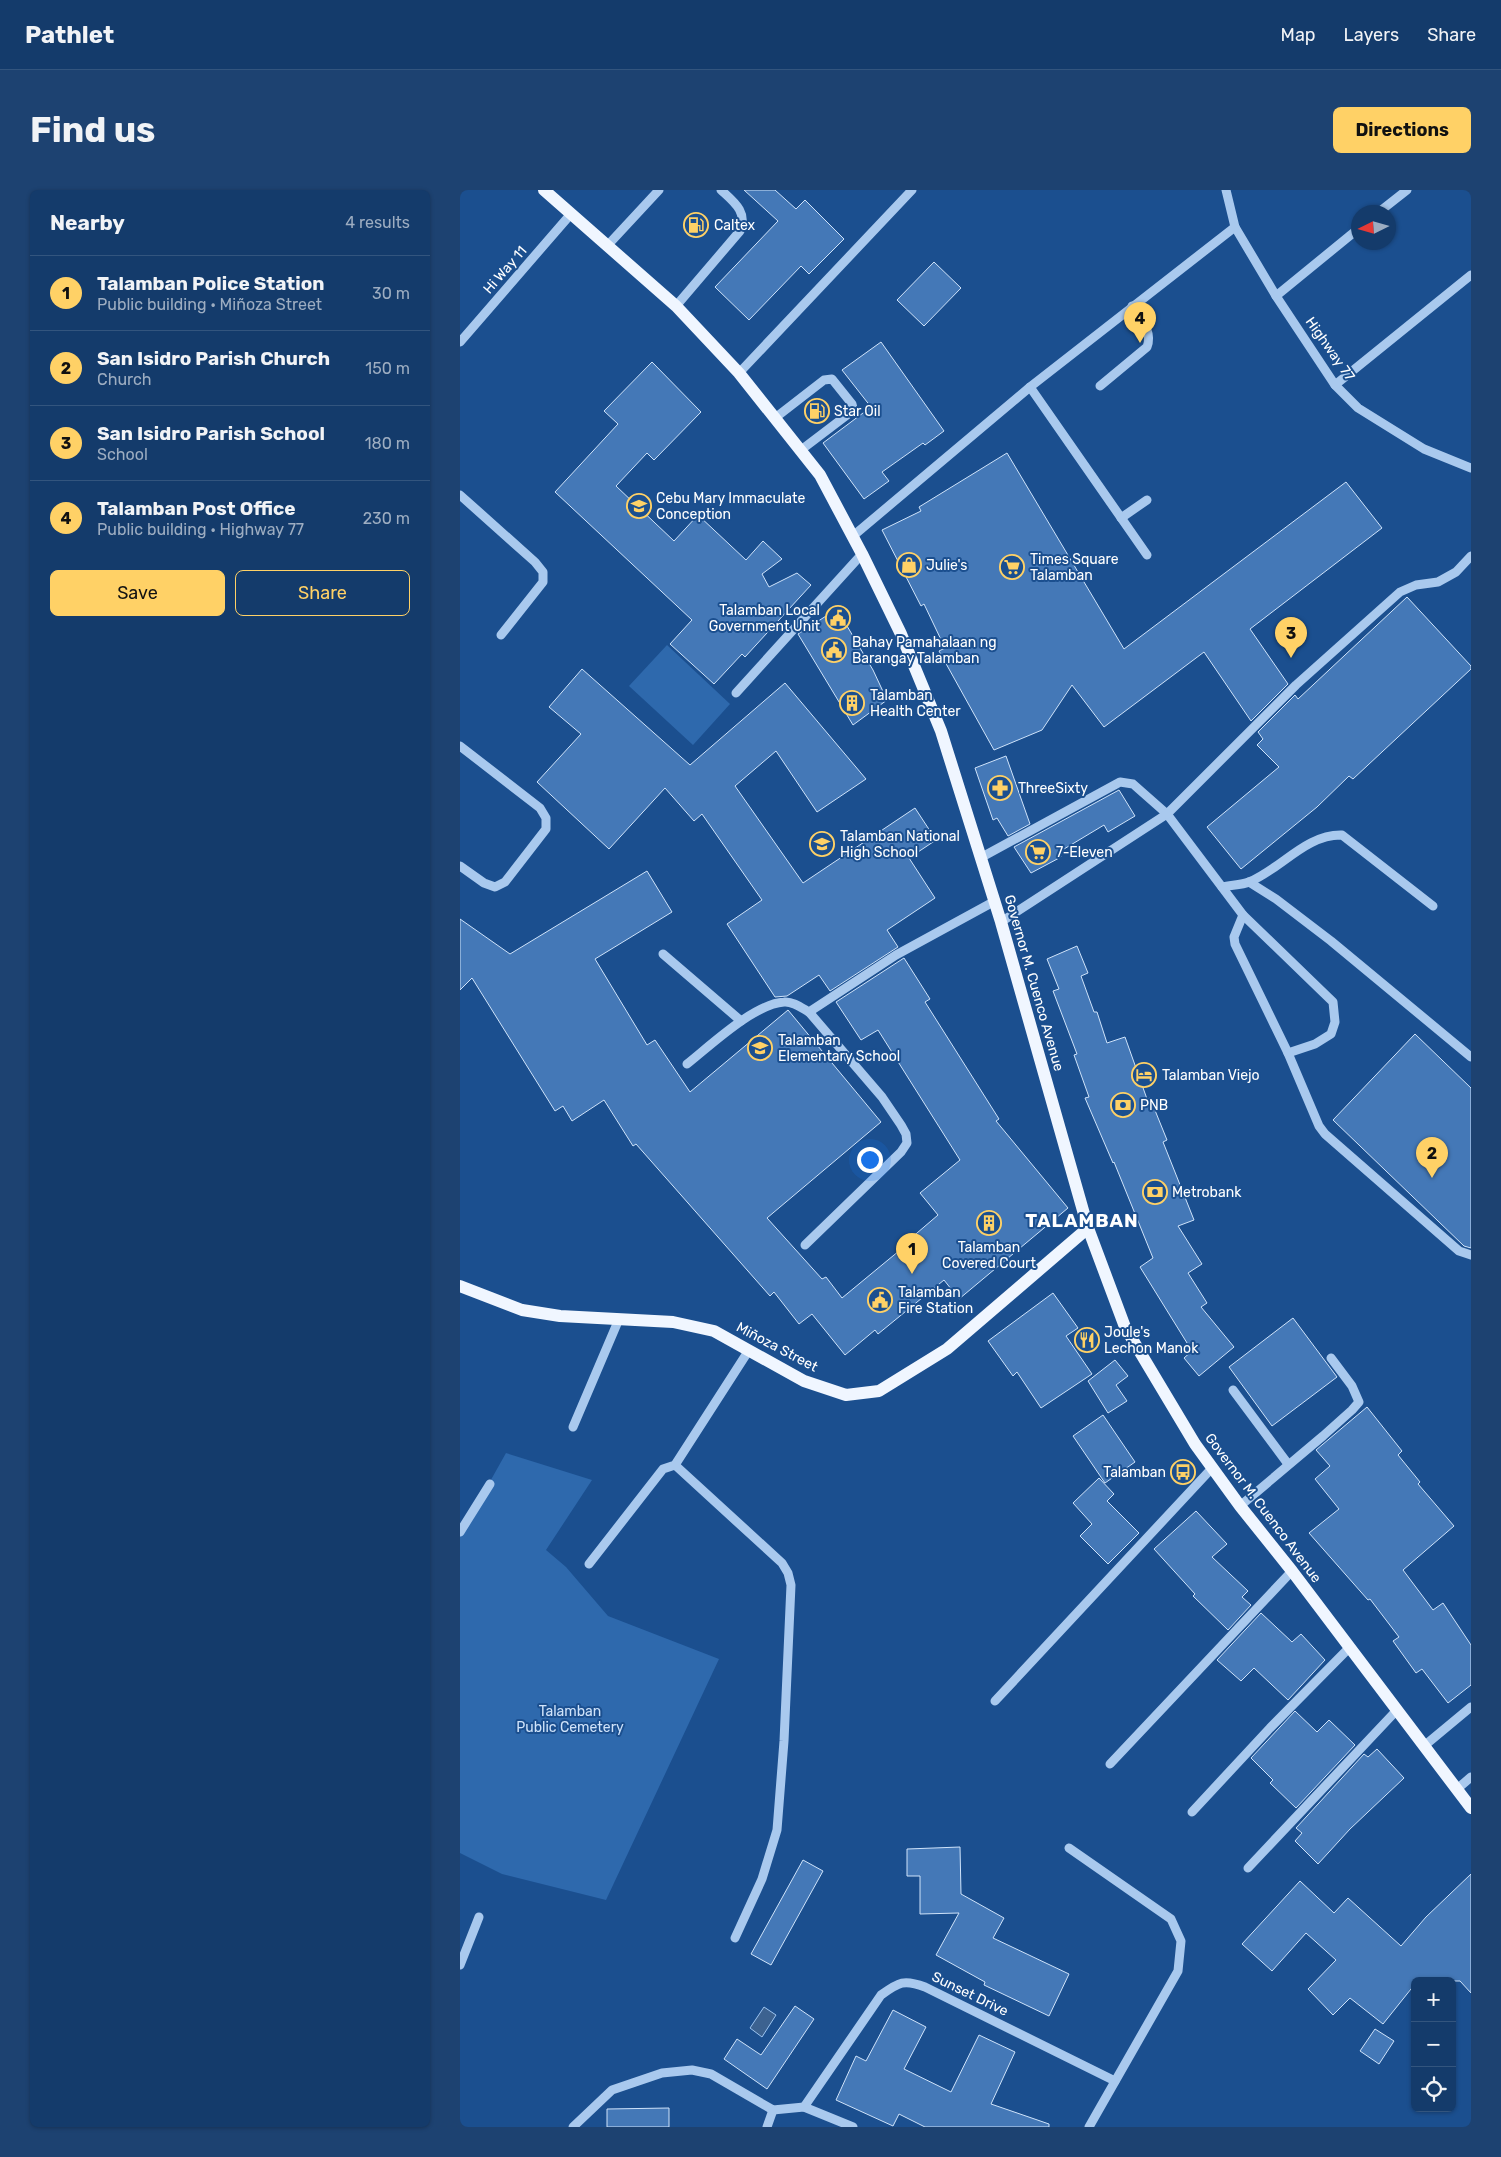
<!DOCTYPE html>
<meta charset="utf-8">
<style>
body{margin:0;font-family:Rubik,sans-serif;background:#1d4271;color:#f1f3f6}
.controls{position:absolute;right:15px;bottom:15px;display:grid;overflow:hidden;border-radius:8px;box-shadow:0 1px 4px #0004}
.controls button{width:45px;height:45px;display:grid;place-items:center;padding:0;border:0;border-bottom:1px solid #33557e;background:#143b6b;color:#f1f3f6;font:25px sans-serif}
.compass{position:absolute;left:891px;top:15px;width:45px;height:45px;border-radius:50%;background:#143b6b;box-shadow:0 1px 4px #0004;rotate:265deg}
.you{position:absolute;left:409px;top:969px;width:18px;height:18px;margin:-12px;border:4px solid #fff;border-radius:50%;background:#1a73e8;box-shadow:0 0 0 8px #1a73e833}
.badge{display:grid;place-items:center;width:32px;height:32px;border-radius:50%;background:#ffd166;color:#111;font-size:16px;font-weight:700}
.pin{position:absolute;translate:-50% -41px;filter:drop-shadow(0 1px 2px #0008)}
.pin::after{content:'';position:absolute;top:26px;width:18px;height:15px;background:inherit;clip-path:polygon(0 0,100% 0,50% 100%)}
.list{margin:0;padding:0;list-style:none}
h2{display:flex;justify-content:space-between;align-items:center;height:65px;margin:0;padding:0 20px;font-size:21px}
h2 small{font-size:16px;font-weight:400;color:#9dadc1}
.list li{display:grid;grid-template-columns:32px 1fr auto;gap:15px;align-items:center;box-sizing:border-box;height:75px;padding:0 20px;border-top:1px solid #33557e}
.list b{display:block;font-size:19px;white-space:nowrap}
.list p{margin:0;font-size:16px;white-space:nowrap;color:#9dadc1}
.list em{font-size:16px;font-style:normal;color:#9dadc1}
.actions{display:flex;gap:10px;padding:15px 20px}
.actions a{flex:1;padding:11px 0;border:1px solid #ffd166;border-radius:8px;text-align:center;font-size:18px;color:#ffd166}
.actions .main{background:#ffd166;color:#111}
.icon{flex:none;width:28px;height:28px;fill:none;stroke:currentColor;stroke-width:2;stroke-linecap:round;stroke-linejoin:round}
.map{position:relative;flex:none;width:1011px;height:1937px;overflow:hidden;border-radius:8px}
header{display:flex;align-items:center;gap:30px;box-sizing:border-box;height:70px;padding:0 25px;background:#143b6b;border-bottom:1px solid #33557e}
header strong{font-size:24px}
nav{display:flex;gap:28px;margin-inline-start:auto;font-size:18px}
.intro{display:flex;align-items:center;justify-content:space-between;box-sizing:border-box;height:120px;padding:0 30px}
h1{margin:0;font-size:35px}
.button{padding:12px 22px;border-radius:8px;background:#ffd166;color:#111;font-size:18px;font-weight:700}
main{display:flex;gap:30px;padding:0 30px}
aside{flex:1;background:#143b6b;border-radius:8px;box-shadow:0 1px 4px #0004}
.map>svg:first-child{display:block}
</style>
<header>
<strong>Pathlet</strong>
<nav><a>Map</a><a>Layers</a><a>Share</a></nav>
</header>
<div class="intro"><h1>Find us</h1><a class="button">Directions</a></div>
<main>
<aside>
<h2>Nearby<small>4 results</small></h2>
<ul class="list">
<li><span class="badge">1</span><div><b>Talamban Police Station</b><p>Public building · Miñoza Street</p></div><em>30 m</em></li>
<li><span class="badge">2</span><div><b>San Isidro Parish Church</b><p>Church</p></div><em>150 m</em></li>
<li><span class="badge">3</span><div><b>San Isidro Parish School</b><p>School</p></div><em>180 m</em></li>
<li><span class="badge">4</span><div><b>Talamban Post Office</b><p>Public building · Highway 77</p></div><em>230 m</em></li>
</ul>
<div class="actions"><a class="main">Save</a><a>Share</a></div>
</aside>
<div class="map">
<svg width="1011" height="1937" viewBox="0 0 1011 1937">
<rect width="100%" height="100%" fill="#1b4f8f"/>
<!-- green -->
<g fill="#2e69ad">
<path d="M 207,455 L 270,514 L 233,555 L 169,496 Z"/>
<path d="M 46,1263 L 132,1290 L 86,1360 L 106,1377 L 148,1426 L 259,1469 L 146,1710 L 42,1684 L 0,1663 L 0,1345 Z"/>
</g>
<!-- water -->
<path fill="#3c6290" stroke="#9cc4f0" d="M 304,1817 L 316,1825 L 302,1847 L 290,1838 Z"/>
<!-- building -->
<g fill="#4478b7" stroke="#cfe3fa">
<path d="M 284,0 L 315,0 L 336,19 L 345,10 L 384,49 L 349,84 L 341,76 L 289,130 L 255,97 L 318,31 Z"/>
<path d="M 474,72 L 501,98 L 464,136 L 437,110 Z"/>
<path d="M 421,152 L 484,241 L 465,255 L 463,253 L 422,282 L 429,291 L 404,309 L 363,253 L 411,217 L 382,180 Z"/>
<path d="M 192,172 L 241,222 L 194,270 L 187,263 L 156,296 L 214,351 L 238,325 L 286,370 L 303,351 L 322,369 L 302,384 L 309,397 L 337,383 L 351,395 L 285,467 L 282,464 L 254,494 L 210,454 L 232,430 L 95,302 L 158,234 L 144,221 Z"/>
<path d="M 547,263 L 664,459 L 886,292 L 922,338 L 790,439 L 828,494 L 791,531 L 744,462 L 644,537 L 612,495 L 582,540 L 534,560 L 479,461 L 485,458 L 464,414 L 461,416 L 422,340 L 461,321 L 459,317 Z"/>
<path d="M 947,407 L 1011,476 L 1011,479 L 893,589 L 889,586 L 857,617 L 781,679 L 747,637 L 819,577 L 797,555 L 803,549 L 798,542 L 835,505 L 838,509 Z"/>
<path d="M 377,419 L 413,480 L 427,510 L 393,535 L 338,444 Z"/>
<path d="M 122,479 L 230,575 L 325,493 L 406,589 L 357,622 L 316,561 L 275,596 L 343,693 L 455,618 L 476,650 L 449,668 L 475,708 L 427,740 L 438,757 L 370,801 L 359,785 L 327,806 L 315,807 L 267,734 L 302,710 L 242,624 L 234,631 L 205,598 L 149,659 L 77,592 L 121,544 L 89,517 Z"/>
<path d="M 546,566 L 570,634 L 548,646 L 537,628 L 533,630 L 515,578 Z"/>
<path d="M 659,600 L 675,626 L 648,642 L 644,635 L 599,662 L 601,667 L 571,683 L 554,657 Z"/>
<path d="M 187,681 L 212,722 L 135,769 L 187,855 L 195,850 L 230,902 L 328,820 L 421,932 L 307,1028 L 362,1089 L 366,1087 L 382,1108 L 451,1051 L 450,1049 L 478,1025 L 460,1003 L 500,970 L 418,840 L 401,850 L 376,812 L 444,768 L 470,809 L 465,812 L 539,929 L 536,931 L 608,1018 L 499,1109 L 484,1090 L 418,1144 L 415,1140 L 385,1165 L 352,1124 L 339,1134 L 314,1102 L 310,1106 L 176,954 L 173,956 L 144,910 L 112,931 L 103,916 L 95,921 L 12,788 L 0,800 L 0,729 L 50,764 Z"/>
<path d="M 617,756 L 628,783 L 621,786 L 634,822 L 637,822 L 647,853 L 665,847 L 687,909 L 690,908 L 707,950 L 703,952 L 734,1030 L 718,1036 L 742,1074 L 728,1083 L 747,1113 L 741,1117 L 774,1157 L 739,1186 L 724,1168 L 732,1161 L 680,1077 L 693,1068 L 654,972 L 653,973 L 625,908 L 629,907 L 614,865 L 617,864 L 593,801 L 599,799 L 587,769 Z"/>
<path d="M 955,844 L 1011,898 L 1011,1058 L 1004,1056 L 873,930 Z"/>
<path d="M 593,1103 L 618,1138 L 606,1146 L 632,1184 L 581,1218 L 557,1182 L 553,1186 L 528,1151 Z"/>
<path d="M 833,1128 L 877,1187 L 812,1236 L 769,1177 Z"/>
<path d="M 655,1170 L 668,1186 L 656,1195 L 667,1211 L 648,1223 L 628,1191 Z"/>
<path d="M 907,1217 L 942,1261 L 938,1265 L 960,1292 L 958,1294 L 994,1336 L 943,1380 L 973,1420 L 983,1413 L 1011,1455 L 1011,1495 L 988,1513 L 962,1479 L 956,1483 L 933,1451 L 939,1447 L 910,1409 L 908,1410 L 849,1343 L 879,1319 L 855,1289 L 870,1276 L 856,1260 Z"/>
<path d="M 643,1225 L 675,1272 L 645,1293 L 613,1246 Z"/>
<path d="M 639,1288 L 654,1304 L 647,1311 L 679,1343 L 648,1374 L 620,1346 L 632,1334 L 613,1313 Z"/>
<path d="M 736,1321 L 767,1354 L 752,1367 L 788,1401 L 782,1407 L 791,1415 L 768,1440 L 733,1406 L 735,1404 L 694,1359 Z"/>
<path d="M 801,1423 L 832,1452 L 841,1444 L 865,1470 L 828,1510 L 794,1478 L 781,1491 L 757,1470 Z"/>
<path d="M 835,1521 L 857,1542 L 869,1530 L 895,1555 L 836,1618 L 810,1593 L 813,1590 L 791,1568 Z"/>
<path d="M 917,1559 L 944,1588 L 890,1639 L 858,1674 L 835,1651 L 842,1643 L 836,1638 L 904,1564 L 908,1567 Z"/>
<path d="M 500,1657 L 501,1704 L 544,1728 L 533,1748 L 609,1784 L 589,1826 L 524,1795 L 525,1792 L 476,1765 L 499,1723 L 460,1724 L 460,1686 L 447,1686 L 447,1659 Z"/>
<path d="M 343,1670 L 363,1681 L 311,1775 L 291,1764 Z"/>
<path d="M 1011,1684 L 1011,1803 L 1000,1791 L 955,1791 L 955,1794 L 923,1834 L 890,1808 L 873,1825 L 848,1799 L 876,1770 L 846,1743 L 812,1781 L 782,1754 L 840,1691 L 874,1723 L 888,1708 L 941,1756 L 966,1727 Z"/>
<path d="M 335,1816 L 354,1829 L 307,1899 L 264,1869 L 277,1849 L 301,1865 Z"/>
<path d="M 433,1820 L 466,1837 L 444,1879 L 491,1902 L 519,1845 L 555,1862 L 531,1914 L 589,1934 L 589,1937 L 465,1937 L 439,1924 L 433,1936 L 376,1910 L 396,1866 L 406,1871 Z"/>
<path d="M 915,1839 L 934,1851 L 919,1874 L 900,1861 Z"/>
<path d="M 209,1918 L 209,1937 L 147,1937 L 147,1919 Z"/>
</g>
<g fill="none" stroke-linecap="round" stroke-linejoin="round">
<!-- minor -->
<g stroke="#a9c9ee" stroke-width="9">
<path d="M 766,0 L 775,37 L 816,106 L 875,195 L 898,218 L 964,259 L 1011,278"/>
<path d="M 919,22 L 947,0"/>
<path d="M 147,56 L 199,0"/>
<path d="M 816,106 L 898,39"/>
<path d="M 216,116 L 280,41 C 288,22 274,12 261,0"/>
<path d="M 0,152 L 110,25"/>
<path d="M 279,183 L 452,0"/>
<path d="M 875,195 L 1011,85"/>
<path d="M 640,196 L 687,157 C 693,141 681,130 672,116"/>
<path d="M 570,197 L 687,365"/>
<path d="M 315,228 L 364,190 L 372,189 L 392,214 L 393,218 L 391,222 L 341,260"/>
<path d="M 0,305 L 75,372 L 83,382 L 83,392 L 41,445"/>
<path d="M 661,328 L 687,310"/>
<path d="M 393,346 L 570,197 L 775,37"/>
<path d="M 276,503 L 402,364"/>
<path d="M 0,556 L 80,618 L 86,628 L 86,639 L 45,692 L 35,697 L 24,693 L 0,676"/>
<path d="M 522,667 L 660,592 L 673,594 L 707,624 L 783,725 L 873,812 L 875,832 L 871,844 L 855,854 L 828,863"/>
<path d="M 789,692 L 816,709 L 871,751 L 1011,867"/>
<path d="M 762,697 C 771,695 782,695 789,692 C 821,679 846,644 882,645 L 973,716"/>
<path d="M 783,725 L 774,747 L 775,754 L 828,863 L 859,936 L 865,944 L 999,1061 L 1011,1065"/>
<path d="M 541,732 L 707,624 L 836,495 L 940,402 L 956,395 L 978,392 L 996,382 L 1011,366"/>
<path d="M 203,764 L 281,831"/>
<path d="M 227,874 C 251,855 294,814 324,812 C 333,811 342,818 349,822"/>
<path d="M 345,1055 L 441,962 L 447,953 L 446,944 L 441,935 L 422,907 L 349,822 L 436,765 L 535,711"/>
<path d="M 773,1200 L 828,1274"/>
<path d="M 113,1237 L 159,1129"/>
<path d="M 215,1275 L 322,1373 L 328,1383 L 331,1395 L 324,1551 L 317,1640 L 302,1689 L 275,1748"/>
<path d="M 780,1316 L 863,1246 L 892,1220 L 899,1212 L 892,1196 L 871,1168"/>
<path d="M 0,1342 L 30,1294"/>
<path d="M 129,1374 L 203,1279 L 215,1275 L 289,1160"/>
<path d="M 535,1511 L 753,1277"/>
<path d="M 964,1556 L 1011,1517"/>
<path d="M 650,1574 L 832,1381"/>
<path d="M 997,1599 L 1011,1587"/>
<path d="M 732,1622 L 810,1538 L 889,1458"/>
<path d="M 609,1658 L 711,1729 L 721,1751 L 718,1781 L 629,1937"/>
<path d="M 788,1678 L 936,1521"/>
<path d="M 0,1775 L 19,1727"/>
<path d="M 344,1917 L 421,1805 C 439,1792 444,1789 465,1797 L 655,1891"/>
<path d="M 113,1937 L 152,1900 L 202,1883 L 232,1880 L 251,1884 L 313,1920 L 344,1917 L 393,1937"/>
<path d="M 307,1937 L 313,1920"/>
</g>
<!-- major -->
<g stroke="#f0f6ff" stroke-width="12">
<path d="M 84,0 L 216,116 L 279,183 L 360,285 L 402,364 L 441,444 L 481,541 L 541,732 L 628,1038 L 665,1137 L 735,1254 L 780,1316 L 832,1381 L 1011,1618"/>
<path d="M 0,1096 L 62,1120 L 100,1126 L 213,1132 L 254,1141 L 344,1191 L 386,1205 L 419,1201 L 487,1159 L 628,1038"/>
</g>
</g>
<!-- icons -->
<defs>
<symbol id="fuel-ring" viewBox="-11 -11 22 22"><circle r="9.5" fill="#1b4f8f" stroke="#ffd166" stroke-width="1.5"/><path d="M-5.5-6h7V0h2V4h1.3V-2.5L3-4.5l.8-.8L6-3V5H2.5V1h-1V6h-7ZM-4.2-4.7v3.2H.2V-4.7Z" fill="#ffd166"/></symbol>
<symbol id="university-ring" viewBox="-11 -11 22 22"><circle r="9.5" fill="#1b4f8f" stroke="#ffd166" stroke-width="1.5"/><path d="M0-5L7-2L0 1L-7-2ZM-4 1L0 2.5L4 1V4Q0 6-4 4Z" fill="#ffd166"/></symbol>
<symbol id="shop-ring" viewBox="-11 -11 22 22"><circle r="9.5" fill="#1b4f8f" stroke="#ffd166" stroke-width="1.5"/><path d="M-5-2.5h2.3a2.7 3.5 0 0 1 5.4 0H5L5.5 6h-11ZM-1.5-2.5h3a1.5 2.3 0 0 0-3 0Z" fill="#ffd166"/></symbol>
<symbol id="supermarket-ring" viewBox="-11 -11 22 22"><circle r="9.5" fill="#1b4f8f" stroke="#ffd166" stroke-width="1.5"/><path d="M-6-5.5h2.5l.6 2H6L4.5 2H-2.5L-4.4-4H-6ZM-1.5 3.2a1.3 1.3 0 1 0 .1 0ZM3 3.2a1.3 1.3 0 1 0 .1 0Z" fill="#ffd166"/></symbol>
<symbol id="civic-ring" viewBox="-11 -11 22 22"><circle r="9.5" fill="#1b4f8f" stroke="#ffd166" stroke-width="1.5"/><path d="M-.6-6.5H3V-4.5H.6V-3L4-1V1h2V6H-6V1h2V-1L-.6-3ZM-1.2 2.5V6h2.4V2.5Z" fill="#ffd166"/></symbol>
<symbol id="building-ring" viewBox="-11 -11 22 22"><circle r="9.5" fill="#1b4f8f" stroke="#ffd166" stroke-width="1.5"/><path d="M-4-6H4V6H1V3H-1V6H-4ZM-2.5-4.3h1.7v1.8h-1.7ZM.8-4.3h1.7v1.8H.8ZM-2.5-1h1.7V.8h-1.7ZM.8-1h1.7V.8H.8Z" fill="#ffd166"/></symbol>
<symbol id="pharmacy-ring" viewBox="-11 -11 22 22"><circle r="9.5" fill="#1b4f8f" stroke="#ffd166" stroke-width="1.5"/><path d="M-2-6h4v4h4v4h-4v4h-4v-4h-4v-4h4Z" fill="#ffd166"/></symbol>
<symbol id="school-ring" viewBox="-11 -11 22 22"><circle r="9.5" fill="#1b4f8f" stroke="#ffd166" stroke-width="1.5"/><path d="M0-5L7-2L0 1L-7-2ZM-4 1L0 2.5L4 1V4Q0 6-4 4Z" fill="#ffd166"/></symbol>
<symbol id="hotel-ring" viewBox="-11 -11 22 22"><circle r="9.5" fill="#1b4f8f" stroke="#ffd166" stroke-width="1.5"/><path d="M-6-4.5h1.5V1H6V5H4.5V3h-9V5H-6ZM-4 0a1.8 1.8 0 1 1 3.6 0ZM.5 0V-2.5h3Q6-2.5 6 0Z" fill="#ffd166"/></symbol>
<symbol id="bank-ring" viewBox="-11 -11 22 22"><circle r="9.5" fill="#1b4f8f" stroke="#ffd166" stroke-width="1.5"/><path d="M-6-4H6V4H-6ZM0-2.3a2.3 2.3 0 1 0 0 4.6a2.3 2.3 0 1 0 0-4.6Z" fill="#ffd166"/></symbol>
<symbol id="restaurant-ring" viewBox="-11 -11 22 22"><circle r="9.5" fill="#1b4f8f" stroke="#ffd166" stroke-width="1.5"/><path d="M-5-6h1v4h1v-4h1v4h1v-4h1v5L-1.5 .5V6h-2V.5L-5-1ZM5-6V6H3V1.5H1.5Q1.5-4 5-6Z" fill="#ffd166"/></symbol>
<symbol id="bus-ring" viewBox="-11 -11 22 22"><circle r="9.5" fill="#1b4f8f" stroke="#ffd166" stroke-width="1.5"/><path d="M-5-6H5V4H4V6H2V4H-2V6H-4V4H-5ZM-3.5-4V0h7V-4ZM-3.5 1.2v1.5H-2V1.2ZM2 1.2v1.5H3.5V1.2Z" fill="#ffd166"/></symbol>
</defs>
<g fill-rule="evenodd">
<use href="#fuel-ring" x="222" y="21" width="28" height="28"/>
<use href="#fuel-ring" x="343" y="207" width="28" height="28"/>
<use href="#university-ring" x="165" y="302" width="28" height="28"/>
<use href="#shop-ring" x="435" y="361" width="28" height="28"/>
<use href="#supermarket-ring" x="538" y="363" width="28" height="28"/>
<use href="#civic-ring" x="364" y="414" width="28" height="28"/>
<use href="#civic-ring" x="360" y="446" width="28" height="28"/>
<use href="#building-ring" x="378" y="499" width="28" height="28"/>
<use href="#pharmacy-ring" x="526" y="584" width="28" height="28"/>
<use href="#school-ring" x="348" y="640" width="28" height="28"/>
<use href="#supermarket-ring" x="564" y="648" width="28" height="28"/>
<use href="#school-ring" x="286" y="844" width="28" height="28"/>
<use href="#hotel-ring" x="670" y="871" width="28" height="28"/>
<use href="#bank-ring" x="649" y="901" width="28" height="28"/>
<use href="#bank-ring" x="681" y="988" width="28" height="28"/>
<use href="#building-ring" x="515" y="1019" width="28" height="28"/>
<use href="#civic-ring" x="406" y="1096" width="28" height="28"/>
<use href="#restaurant-ring" x="613" y="1136" width="28" height="28"/>
<use href="#bus-ring" x="709" y="1268" width="28" height="28"/>
</g>
<g text-anchor="middle" dominant-baseline="central" stroke-width="4" stroke-linejoin="round" paint-order="stroke">
<!-- poi labels -->
<g font-size="14" fill="#fff" stroke="#1b4f8f" text-anchor="start">
<text x="254" y="35">Caltex</text>
<text x="374" y="221">Star Oil</text>
<text x="196" y="308">Cebu Mary Immaculate<tspan x="196" dy="16">Conception</tspan></text>
<text x="570" y="369">Times Square<tspan x="570" dy="16">Talamban</tspan></text>
<text x="466" y="375">Julie's</text>
<text x="360" y="420" text-anchor="end">Talamban Local<tspan x="360" dy="16">Government Unit</tspan></text>
<text x="392" y="452">Bahay Pamahalaan ng<tspan x="392" dy="16">Barangay Talamban</tspan></text>
<text x="410" y="505">Talamban<tspan x="410" dy="16">Health Center</tspan></text>
<text x="558" y="598">ThreeSixty</text>
<text x="380" y="646">Talamban National<tspan x="380" dy="16">High School</tspan></text>
<text x="596" y="662">7-Eleven</text>
<text x="318" y="850">Talamban<tspan x="318" dy="16">Elementary School</tspan></text>
<text x="702" y="885">Talamban Viejo</text>
<text x="680" y="915">PNB</text>
<text x="712" y="1002">Metrobank</text>
<text x="529" y="1057" text-anchor="middle">Talamban<tspan x="529" dy="16">Covered Court</tspan></text>
<text x="438" y="1102">Talamban<tspan x="438" dy="16">Fire Station</tspan></text>
<text x="644" y="1142">Joule's<tspan x="644" dy="16">Lechon Manok</tspan></text>
<text x="706" y="1282" text-anchor="end">Talamban</text>
</g>
<!-- street labels -->
<g font-size="14" fill="#fff" stroke="#1b4f8f">
<text transform="translate(45 80) rotate(-49)">Hi Way 11</text>
<text transform="translate(870 159) rotate(55)">Highway 77</text>
<text transform="translate(574 793) rotate(74)">Governor M. Cuenco Avenue</text>
<text transform="translate(317 1157) rotate(28)">Miñoza Street</text>
<text transform="translate(803 1318) rotate(53)">Governor M. Cuenco Avenue</text>
<text transform="translate(510 1804) rotate(26)">Sunset Drive</text>
</g>
<!-- park labels -->
<g font-size="14" fill="#cfe3fa" stroke="#1b4f8f">
<text x="110" y="1521">Talamban<tspan x="110" dy="16">Public Cemetery</tspan></text>
</g>
<!-- district labels -->
<g font-size="19" font-weight="bold" letter-spacing="1" fill="#fff" stroke="#1b4f8f">
<text x="622" y="1030">TALAMBAN</text>
</g>
</g>
</svg>
<div class="controls">
<button>+</button>
<button>−</button>
<button><svg class="icon" aria-label="locate" viewBox="0 0 24 24"><circle cx="12" cy="12" r="6"/><path d="M12 2v4M12 18v4M2 12h4M18 12h4"/></svg></button>
</div>
<svg class="compass" viewBox="-18 -18 36 36"><path d="M0-13l5 13h-10z" fill="#e53935"/><path d="M0 13l5-13h-10z" fill="#9dadc1"/></svg>
<div class="you"></div>
<div class="pin badge" style="left:452px;top:1084px">1</div>
<div class="pin badge" style="left:972px;top:988px">2</div>
<div class="pin badge" style="left:831px;top:468px">3</div>
<div class="pin badge" style="left:680px;top:153px">4</div>
</div>
</main>
